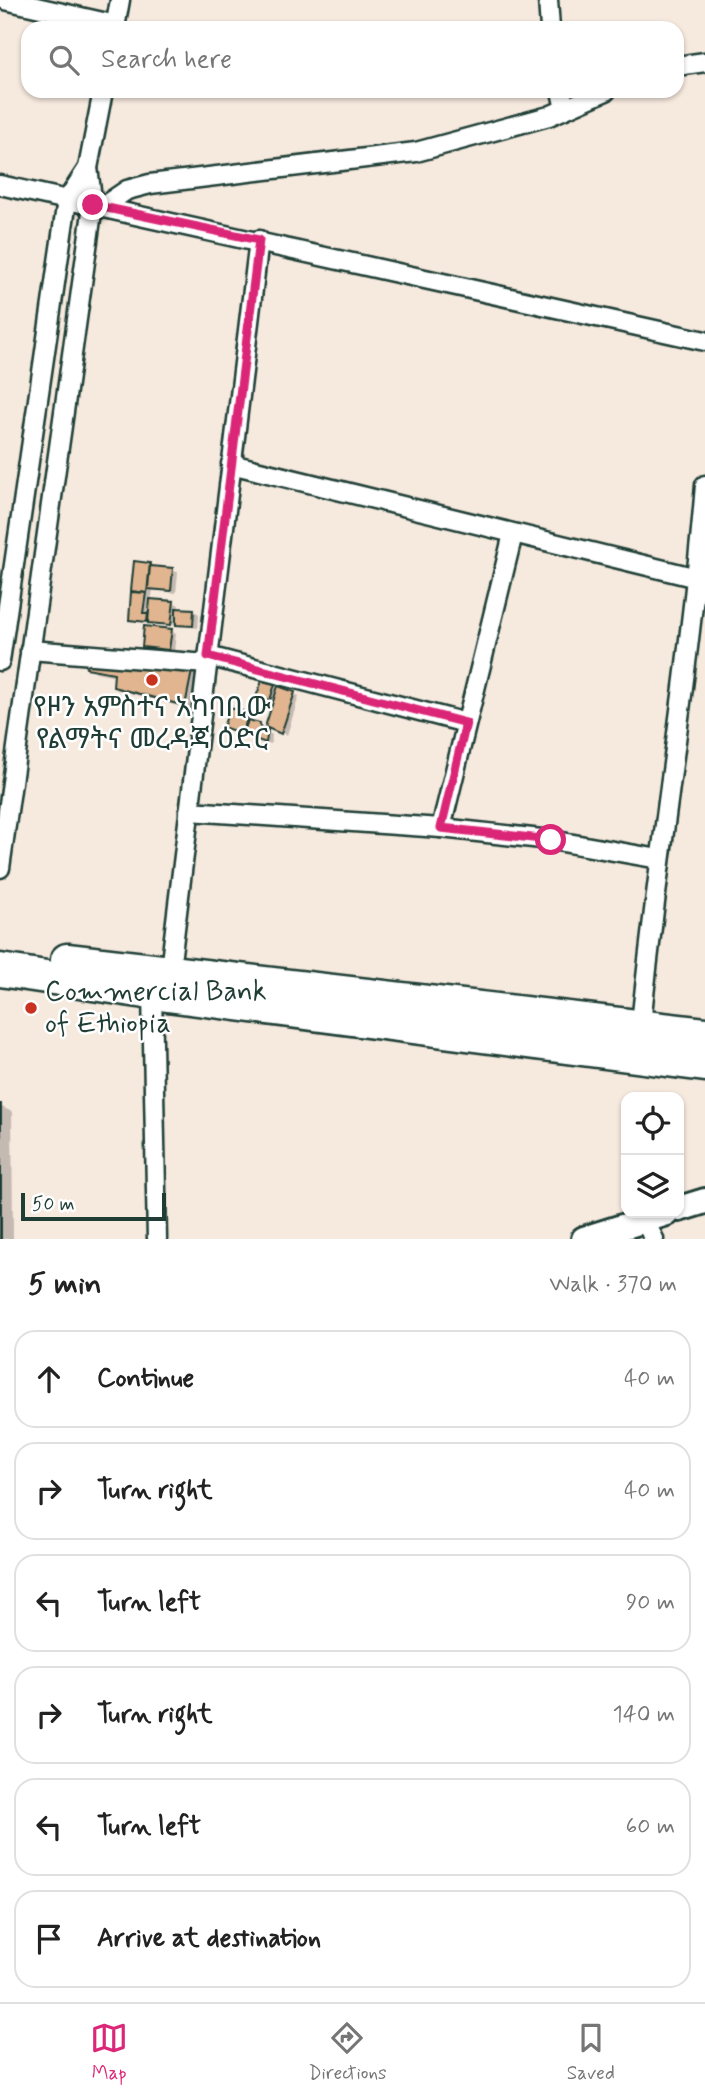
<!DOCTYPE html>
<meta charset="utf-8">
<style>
body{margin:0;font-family:Mynerve,"Noto Sans Ethiopic",sans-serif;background:#f2f2f2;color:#222}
.controls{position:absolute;right:21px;bottom:21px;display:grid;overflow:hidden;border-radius:14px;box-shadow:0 2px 5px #0004}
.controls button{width:63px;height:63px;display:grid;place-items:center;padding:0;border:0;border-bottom:2px solid #e0e0e0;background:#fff;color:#222;font:35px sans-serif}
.scale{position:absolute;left:21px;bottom:18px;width:145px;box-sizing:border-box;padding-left:7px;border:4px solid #1f3d34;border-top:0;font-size:19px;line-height:24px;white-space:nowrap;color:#1f3d34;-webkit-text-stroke:5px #fff;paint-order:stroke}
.stop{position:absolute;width:21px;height:21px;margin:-16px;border:5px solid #db2777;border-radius:50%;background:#fff}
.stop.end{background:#db2777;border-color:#fff;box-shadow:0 2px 7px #0008}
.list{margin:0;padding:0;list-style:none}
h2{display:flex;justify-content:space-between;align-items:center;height:91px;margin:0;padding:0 28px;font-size:30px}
h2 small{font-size:23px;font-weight:400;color:#767676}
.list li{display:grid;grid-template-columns:46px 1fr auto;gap:21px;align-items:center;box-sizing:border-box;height:98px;margin:0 14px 14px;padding:0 14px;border:2px solid #e0e0e0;border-radius:21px}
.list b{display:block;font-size:26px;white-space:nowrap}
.list em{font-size:23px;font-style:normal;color:#767676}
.icon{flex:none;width:38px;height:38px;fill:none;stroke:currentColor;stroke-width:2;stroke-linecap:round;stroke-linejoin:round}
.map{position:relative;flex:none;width:705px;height:1239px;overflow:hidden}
.search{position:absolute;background:#fff;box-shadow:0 2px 5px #0004;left:21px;right:21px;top:21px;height:77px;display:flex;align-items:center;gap:18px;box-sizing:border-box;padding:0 24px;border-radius:21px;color:#767676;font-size:26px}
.sheet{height:763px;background:#fff}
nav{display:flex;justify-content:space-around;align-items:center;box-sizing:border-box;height:98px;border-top:2px solid #e0e0e0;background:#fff;font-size:19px;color:#767676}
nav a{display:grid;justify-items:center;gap:4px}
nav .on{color:#db2777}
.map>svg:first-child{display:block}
</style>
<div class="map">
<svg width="705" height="1239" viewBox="0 0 705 1239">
<rect width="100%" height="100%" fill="#f6e9de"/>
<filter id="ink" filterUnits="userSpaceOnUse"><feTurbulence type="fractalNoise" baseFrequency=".0143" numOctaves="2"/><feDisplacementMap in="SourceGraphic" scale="14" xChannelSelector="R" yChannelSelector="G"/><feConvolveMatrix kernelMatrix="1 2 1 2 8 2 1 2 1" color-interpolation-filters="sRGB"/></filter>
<g filter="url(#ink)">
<!-- shadow -->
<g fill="#0003">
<path d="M 135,564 L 178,572 L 176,593 L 153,590 L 151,601 L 173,602 L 179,605 L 178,610 L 194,611 L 199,614 L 198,628 L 131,619 Z"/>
<path d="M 171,631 L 176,634 L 174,652 L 144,646 Z"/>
<path d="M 88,665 L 192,673 L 200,677 L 193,710 L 123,691 L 115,686 L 116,676 L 96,672 Z"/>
<path d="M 274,686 L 299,696 L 287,735 L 272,729 L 275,702 L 258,696 Z"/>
<path d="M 248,715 L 253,718 L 252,723 L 272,735 L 271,744 L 230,729 Z"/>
<path d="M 0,1106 L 12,1112 L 13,1239 L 0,1239 Z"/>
</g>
<!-- building -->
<g fill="#e0b590" stroke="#1f3d34" stroke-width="2">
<path d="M 134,561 L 150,563 L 147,593 L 131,591 Z"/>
<path d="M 150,566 L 173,568 L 171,591 L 148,589 Z"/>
<path d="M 131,592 L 146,593 L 143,613 L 148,613 L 147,622 L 129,620 Z"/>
<path d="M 150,599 L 174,601 L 171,625 L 148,623 Z"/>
<path d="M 176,608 L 194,609 L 193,626 L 176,625 Z"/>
<path d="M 144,626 L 172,629 L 169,650 L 142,647 Z"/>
<path d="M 87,663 L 192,671 L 185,706 L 113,687 L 114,673 L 86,668 Z"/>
<path d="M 262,681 L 275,684 L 270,700 L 256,697 Z"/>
<path d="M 278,686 L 295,692 L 281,734 L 265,727 Z"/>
<path d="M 230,708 L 249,713 L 242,734 L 223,727 Z"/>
<path d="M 248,720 L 260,723 L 260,727 L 268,730 L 266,743 L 243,735 Z"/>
<rect x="0" y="1104" width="1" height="135"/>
</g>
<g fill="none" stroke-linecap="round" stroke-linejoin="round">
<defs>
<g id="street">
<path d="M 5,0 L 116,25"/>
<path d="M 548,0 L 550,28"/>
<path d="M 115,28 L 120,0"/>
<path d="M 677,66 L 705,62"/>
<path d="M 561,91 L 565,109"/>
<path d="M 0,185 L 705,341"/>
<path d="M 102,207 L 127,190 L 150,184 L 416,152 L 549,116 L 606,91"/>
<path d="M 231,464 L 697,578"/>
<path d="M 30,650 L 207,664"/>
<path d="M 208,656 L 466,723"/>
<path d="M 0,661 L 67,200 L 88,168"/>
<path d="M 189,811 L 441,828 L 551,840 L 659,859"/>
<path d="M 441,828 L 513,534"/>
<path d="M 0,868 L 93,205 L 88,168 L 103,91"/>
<path d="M 170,970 L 259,240"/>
<path d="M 152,993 L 157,1239"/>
<path d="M 640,1034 C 658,850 690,668 705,485"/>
<path d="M 644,1220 L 654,1239"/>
</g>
<g id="secondary">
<path d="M 679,1209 L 705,1201"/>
<path d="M 584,1239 L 667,1213"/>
</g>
<g id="highway">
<path d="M 67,960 L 705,1034"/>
<path d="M 0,970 L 152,993 L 705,1065"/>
</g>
</defs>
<!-- street casing -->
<use href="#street" stroke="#1f3d34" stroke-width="23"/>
<!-- secondary casing -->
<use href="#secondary" stroke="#1f3d34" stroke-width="30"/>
<!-- highway casing -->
<use href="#highway" stroke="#1f3d34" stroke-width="37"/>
<!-- street -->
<use href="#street" stroke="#fff" stroke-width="18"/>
<!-- secondary -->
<use href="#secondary" stroke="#fff" stroke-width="24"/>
<!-- highway -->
<use href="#highway" stroke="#fff" stroke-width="32"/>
</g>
</g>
<g fill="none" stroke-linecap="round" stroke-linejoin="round" filter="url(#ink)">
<!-- route -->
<path stroke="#db2777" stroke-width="9" d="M 93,205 L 259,240 L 208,656 L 466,723 L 441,828 L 551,840"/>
</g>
<!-- markers -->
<g fill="#c8321e" stroke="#fff" stroke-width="2.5">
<circle cx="152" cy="680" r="7"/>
<circle cx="31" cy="1008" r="7"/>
</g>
<g text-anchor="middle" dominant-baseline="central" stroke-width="5" stroke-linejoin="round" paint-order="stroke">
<!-- poi labels -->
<g font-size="28" fill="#1f3d34" stroke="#fff">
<text x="152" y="708">የዞን አምስተና አካባቢው<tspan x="152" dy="32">የልማትና መረዳጃ ዕድር</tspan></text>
<text x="45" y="992" text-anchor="start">Commercial Bank<tspan x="45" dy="32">of Ethiopia</tspan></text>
</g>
</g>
</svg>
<div class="controls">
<button><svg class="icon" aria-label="locate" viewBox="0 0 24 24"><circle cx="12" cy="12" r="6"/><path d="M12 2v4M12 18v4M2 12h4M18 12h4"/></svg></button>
<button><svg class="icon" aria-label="layers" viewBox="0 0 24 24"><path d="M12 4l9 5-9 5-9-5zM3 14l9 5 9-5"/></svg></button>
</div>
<div class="scale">50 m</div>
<div class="stop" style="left:551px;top:840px"></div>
<div class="stop end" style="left:93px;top:205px"></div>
<div class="search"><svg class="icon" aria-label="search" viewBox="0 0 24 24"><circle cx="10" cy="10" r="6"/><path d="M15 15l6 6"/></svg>Search here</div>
</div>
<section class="sheet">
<h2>5 min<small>Walk · 370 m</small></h2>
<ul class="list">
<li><svg class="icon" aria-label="ahead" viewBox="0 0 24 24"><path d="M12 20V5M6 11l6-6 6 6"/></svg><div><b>Continue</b></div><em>40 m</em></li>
<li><svg class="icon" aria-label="right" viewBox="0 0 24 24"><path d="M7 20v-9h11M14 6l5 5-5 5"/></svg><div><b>Turn right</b></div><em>40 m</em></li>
<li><svg class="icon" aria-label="left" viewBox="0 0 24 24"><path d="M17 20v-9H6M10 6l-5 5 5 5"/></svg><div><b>Turn left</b></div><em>90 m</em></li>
<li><svg class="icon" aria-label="right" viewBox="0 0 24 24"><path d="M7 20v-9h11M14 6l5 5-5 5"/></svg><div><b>Turn right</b></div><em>140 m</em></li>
<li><svg class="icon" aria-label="left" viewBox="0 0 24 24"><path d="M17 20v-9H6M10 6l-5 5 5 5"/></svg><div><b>Turn left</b></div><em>60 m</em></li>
<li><svg class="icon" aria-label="arrive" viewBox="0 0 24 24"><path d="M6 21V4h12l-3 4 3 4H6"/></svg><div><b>Arrive at destination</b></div></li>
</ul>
</section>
<nav>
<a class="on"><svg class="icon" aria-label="map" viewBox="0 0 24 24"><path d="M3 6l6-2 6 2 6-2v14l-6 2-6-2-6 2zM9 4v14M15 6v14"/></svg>Map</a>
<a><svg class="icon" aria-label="directions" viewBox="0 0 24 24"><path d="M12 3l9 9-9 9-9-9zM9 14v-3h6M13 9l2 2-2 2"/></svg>Directions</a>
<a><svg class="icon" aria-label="saved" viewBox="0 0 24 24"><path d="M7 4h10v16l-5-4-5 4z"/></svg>Saved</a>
</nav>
